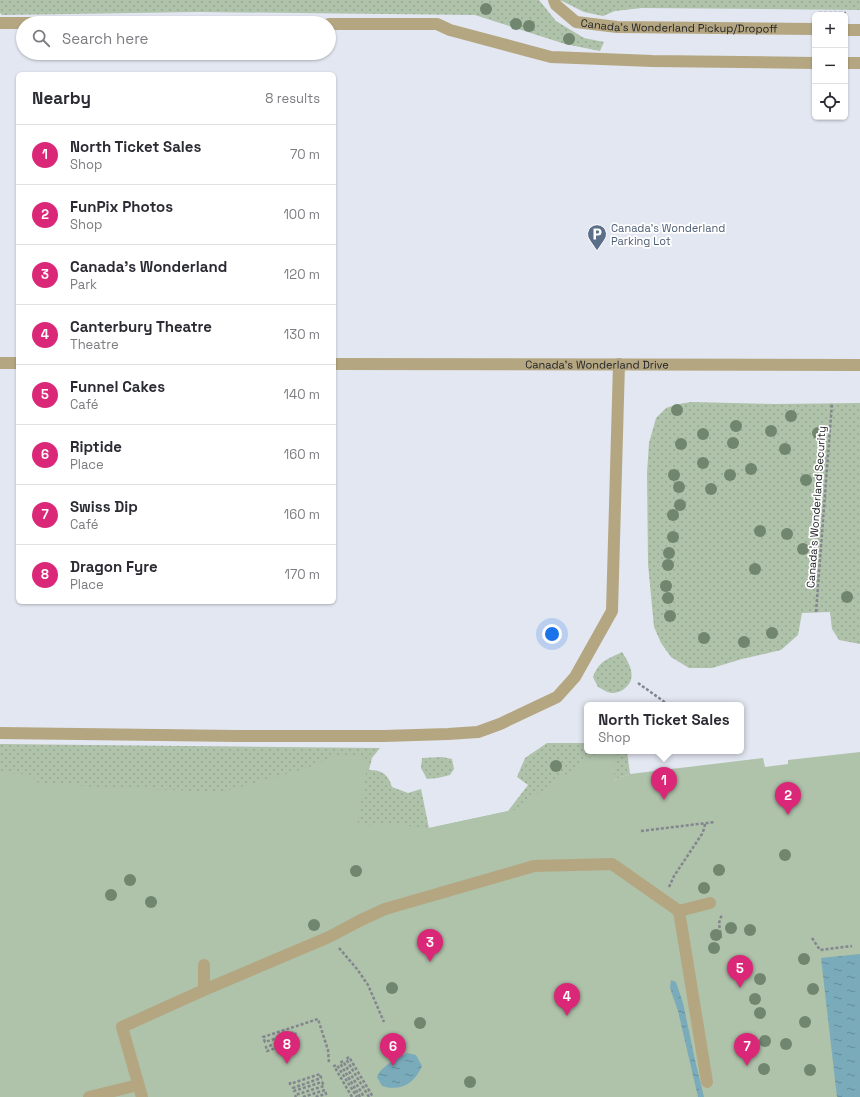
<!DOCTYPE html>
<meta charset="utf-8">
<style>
body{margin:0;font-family:"Space Grotesk",sans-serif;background:#f7f7f7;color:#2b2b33}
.controls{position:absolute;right:12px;top:12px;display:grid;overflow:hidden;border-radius:6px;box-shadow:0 1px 3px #0004}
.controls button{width:36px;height:36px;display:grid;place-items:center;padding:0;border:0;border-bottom:1px solid #e1e1e2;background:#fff;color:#2b2b33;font:20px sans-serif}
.you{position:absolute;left:552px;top:634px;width:14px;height:14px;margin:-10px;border:3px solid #fff;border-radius:50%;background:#1a73e8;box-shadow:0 0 0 6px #1a73e833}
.badge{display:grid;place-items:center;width:26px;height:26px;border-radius:50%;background:#db2777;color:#fff;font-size:13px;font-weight:700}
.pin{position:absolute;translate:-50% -33px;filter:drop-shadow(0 1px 2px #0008)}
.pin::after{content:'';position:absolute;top:21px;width:14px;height:12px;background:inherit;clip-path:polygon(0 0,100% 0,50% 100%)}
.popup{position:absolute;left:584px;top:702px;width:160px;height:52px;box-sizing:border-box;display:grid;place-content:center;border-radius:6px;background:#fff;filter:drop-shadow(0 1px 3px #0005);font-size:13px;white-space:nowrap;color:#7c7c81}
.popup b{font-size:15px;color:#2b2b33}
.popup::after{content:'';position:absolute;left:50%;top:100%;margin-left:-8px;border:8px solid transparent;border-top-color:#fff}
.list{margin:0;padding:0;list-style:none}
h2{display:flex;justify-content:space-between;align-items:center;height:52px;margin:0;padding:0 16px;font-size:17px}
h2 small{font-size:13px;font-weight:400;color:#7c7c81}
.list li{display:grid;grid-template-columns:26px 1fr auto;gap:12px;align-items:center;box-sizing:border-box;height:60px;padding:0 16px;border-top:1px solid #e1e1e2}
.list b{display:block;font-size:15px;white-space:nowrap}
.list p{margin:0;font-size:13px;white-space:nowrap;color:#7c7c81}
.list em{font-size:13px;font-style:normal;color:#7c7c81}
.icon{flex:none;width:22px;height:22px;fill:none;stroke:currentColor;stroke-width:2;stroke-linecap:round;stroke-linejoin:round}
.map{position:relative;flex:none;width:860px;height:1097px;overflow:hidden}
.search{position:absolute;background:#fff;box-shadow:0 1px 3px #0004;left:16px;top:16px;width:320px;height:44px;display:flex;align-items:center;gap:10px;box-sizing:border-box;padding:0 14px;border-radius:22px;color:#7c7c81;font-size:15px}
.panel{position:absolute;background:#fff;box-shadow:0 1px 3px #0004;left:16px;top:72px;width:320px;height:532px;border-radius:6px}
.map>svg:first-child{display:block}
</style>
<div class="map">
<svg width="860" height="1097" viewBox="0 0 860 1097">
<defs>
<pattern id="grass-dots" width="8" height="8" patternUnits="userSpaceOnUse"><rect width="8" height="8" fill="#afc2aa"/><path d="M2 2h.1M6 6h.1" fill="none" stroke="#96a692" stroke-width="1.8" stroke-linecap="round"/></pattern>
<pattern id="water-ripples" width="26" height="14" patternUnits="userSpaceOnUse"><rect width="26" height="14" fill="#79abbb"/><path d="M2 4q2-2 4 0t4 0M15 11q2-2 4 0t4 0" fill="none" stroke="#638b98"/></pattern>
</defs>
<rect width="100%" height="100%" fill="#e3e7f2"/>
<!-- grass -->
<g fill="url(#grass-dots)">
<path d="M 0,0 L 539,0 L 556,21 L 584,38 L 604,42 L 600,51 L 565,44 L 475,15 L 198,12 L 2,15 L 0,13 Z"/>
<path d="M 560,0 L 860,0 L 860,10 L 642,8 L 615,11 L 603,16 L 584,12 Z"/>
<path d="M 691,402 L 776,404 L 860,403 L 860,644 L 839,640 L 832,629 L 830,612 L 802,613 L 798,635 L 781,650 L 742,659 L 712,668 L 689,668 L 671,657 L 661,643 L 654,627 L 648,564 L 647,473 L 649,443 L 656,418 L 666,408 L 679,404 Z"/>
<path d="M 622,652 C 630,664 638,679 624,689 C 622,691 616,693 612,693 C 608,693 602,689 598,687 L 593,677 C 600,660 606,660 622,652 Z"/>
<path d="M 547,743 L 587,743 L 587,751 L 627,751 L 630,774 L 614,780 L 621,840 L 0,824 L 0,744 L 380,748 L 372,758 L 369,770 C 382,770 388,774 392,787 L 408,793 L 421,789 L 429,828 L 508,811 L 528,785 L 517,777 L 525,758 Z"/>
<path d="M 442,757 L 452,759 L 454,769 L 450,775 L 438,778 L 427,779 L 421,768 L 422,758 Z"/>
</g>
<!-- green -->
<path fill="#afc2aa" d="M 600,751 L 612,751 L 615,759 L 614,780 L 630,774 L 763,758 L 765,767 L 788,764 L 788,760 L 860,752 L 860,1097 L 0,1097 L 0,772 L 34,775 L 35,782 L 98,787 L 222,792 L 304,769 L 335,756 L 365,755 L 367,767 L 358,823 L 377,827 L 378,823 L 429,828 L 514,810 Z"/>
<!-- water -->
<g fill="url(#water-ripples)">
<path d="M 860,954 L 860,1097 L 837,1097 L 821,958 Z"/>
<path d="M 671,980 L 676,982 L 683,1003 L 695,1060 L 704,1097 L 698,1097 L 678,1011 L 670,988 Z"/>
<path d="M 407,1053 L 416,1055 L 422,1066 C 415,1083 401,1092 382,1086 L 377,1077 C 381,1066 397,1059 407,1053 Z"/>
</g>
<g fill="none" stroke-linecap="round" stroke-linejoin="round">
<!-- path -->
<g stroke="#83868e" stroke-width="2.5" stroke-dasharray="3 2" stroke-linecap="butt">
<path d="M 819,13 L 846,13"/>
<path d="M 816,612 L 832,403"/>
<path d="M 638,683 L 666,703"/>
<path d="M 641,831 L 715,822"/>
<path d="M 669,887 L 674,876 L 702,834 L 704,829 L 705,824"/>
<path d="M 721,938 L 719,923 L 722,914"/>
<path d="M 812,938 L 820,950 L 852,946"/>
<path d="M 339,948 L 357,969 L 368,985 L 384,1022"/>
<path d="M 298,1041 L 267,1051 L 266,1047 L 296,1037 L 295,1032 L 265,1042 L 263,1037 L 318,1019 L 328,1050 L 329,1063"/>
<path d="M 290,1082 L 290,1084 L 320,1074 L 321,1078 L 293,1088 L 294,1091 L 322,1082 L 324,1086 L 295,1095 L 296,1097"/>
<path d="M 303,1097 L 325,1090 L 326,1094 L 315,1097"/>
<path d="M 352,1097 L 334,1066 L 337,1065 L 357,1097"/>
<path d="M 360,1097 L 340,1063 L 343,1061 L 364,1097"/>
<path d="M 369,1097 L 346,1059 L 349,1057 L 373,1097"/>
</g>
<!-- minor -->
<g stroke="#b4a681" stroke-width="12">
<path id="s1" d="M 554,0 L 556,5 L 576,22 L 617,27 L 815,29"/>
<path d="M 0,23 L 114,23"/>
<path d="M 329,24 L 437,24 L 450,30 L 551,57 L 652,61 L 815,63"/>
<path d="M 845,30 L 860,30"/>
<path d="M 845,63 L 860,63"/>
<path d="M 0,363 L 18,363"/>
<path id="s2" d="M 334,364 L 860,365"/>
<path d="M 0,733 L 238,736 L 384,736 L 448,734 L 478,732 L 500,724 L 557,697 L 575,677 L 612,611 L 619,364"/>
<path d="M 385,909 L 534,866 L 612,864 L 679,911 L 710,903"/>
<path d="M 679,911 L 707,1082"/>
<path d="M 204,965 L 204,990"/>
<path d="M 89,1097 L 138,1085"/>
<path d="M 142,1097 L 122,1027 L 204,990 L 329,937 L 361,920"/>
</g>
<!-- minor-bridge -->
<path stroke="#b4a681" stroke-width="12" d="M 361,920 L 385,909"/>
</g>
<!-- trees -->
<g fill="#70866f">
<circle cx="486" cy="9" r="6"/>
<circle cx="516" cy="24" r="6"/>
<circle cx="529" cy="26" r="6"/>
<circle cx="569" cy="39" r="6"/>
<circle cx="677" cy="410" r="6"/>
<circle cx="791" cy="416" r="6"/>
<circle cx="736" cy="426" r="6"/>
<circle cx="771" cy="431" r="6"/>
<circle cx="818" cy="433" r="6"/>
<circle cx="703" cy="434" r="6"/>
<circle cx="733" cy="443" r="6"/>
<circle cx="681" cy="444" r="6"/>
<circle cx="785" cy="449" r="6"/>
<circle cx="703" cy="463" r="6"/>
<circle cx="751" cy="469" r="6"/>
<circle cx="674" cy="475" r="6"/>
<circle cx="730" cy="475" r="6"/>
<circle cx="806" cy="480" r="6"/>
<circle cx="679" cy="487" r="6"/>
<circle cx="711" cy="489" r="6"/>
<circle cx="680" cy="505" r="6"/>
<circle cx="673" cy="515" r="6"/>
<circle cx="760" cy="531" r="6"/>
<circle cx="787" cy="534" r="6"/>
<circle cx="673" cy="537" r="6"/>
<circle cx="803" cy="549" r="6"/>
<circle cx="669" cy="553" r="6"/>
<circle cx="668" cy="565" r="6"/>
<circle cx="755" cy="569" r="6"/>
<circle cx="666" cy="586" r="6"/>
<circle cx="847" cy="597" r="6"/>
<circle cx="668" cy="598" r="6"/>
<circle cx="670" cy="616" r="6"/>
<circle cx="772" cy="633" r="6"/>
<circle cx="704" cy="638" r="6"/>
<circle cx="744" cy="642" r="6"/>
<circle cx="556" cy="766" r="6"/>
<circle cx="785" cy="855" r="6"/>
<circle cx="719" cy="870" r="6"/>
<circle cx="356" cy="871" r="6"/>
<circle cx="130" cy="880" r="6"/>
<circle cx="704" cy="888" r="6"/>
<circle cx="111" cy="895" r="6"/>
<circle cx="151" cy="902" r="6"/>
<circle cx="314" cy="925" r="6"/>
<circle cx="731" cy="928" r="6"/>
<circle cx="750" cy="930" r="6"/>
<circle cx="716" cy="935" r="6"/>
<circle cx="432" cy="948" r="6"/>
<circle cx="714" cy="948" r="6"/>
<circle cx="804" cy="959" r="6"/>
<circle cx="760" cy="979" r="6"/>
<circle cx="392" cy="988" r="6"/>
<circle cx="813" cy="989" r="6"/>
<circle cx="755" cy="999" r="6"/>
<circle cx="760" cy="1013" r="6"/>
<circle cx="805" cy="1022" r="6"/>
<circle cx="420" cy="1023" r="6"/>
<circle cx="765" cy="1041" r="6"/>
<circle cx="786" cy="1044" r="6"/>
<circle cx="764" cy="1069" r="6"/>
<circle cx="810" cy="1070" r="6"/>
<circle cx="470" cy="1082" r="6"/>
</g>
<!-- icons -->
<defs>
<symbol id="parking-pin" viewBox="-11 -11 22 30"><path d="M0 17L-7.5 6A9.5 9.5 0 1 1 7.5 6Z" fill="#5c6f8a" stroke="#fff"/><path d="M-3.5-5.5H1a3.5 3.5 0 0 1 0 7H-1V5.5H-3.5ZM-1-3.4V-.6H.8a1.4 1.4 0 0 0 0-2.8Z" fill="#fff"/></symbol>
</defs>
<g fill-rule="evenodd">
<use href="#parking-pin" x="586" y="223" width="22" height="30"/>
</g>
<g text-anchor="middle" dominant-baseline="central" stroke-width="3.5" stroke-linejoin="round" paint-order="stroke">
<!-- street labels -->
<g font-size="11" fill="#212327" stroke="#fff">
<text stroke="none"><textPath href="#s1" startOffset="135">Canada's Wonderland Pickup/Dropoff</textPath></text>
<text stroke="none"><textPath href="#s2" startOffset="263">Canada's Wonderland Drive</textPath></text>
<text transform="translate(816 507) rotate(-86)">Canada's Wonderland Security</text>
</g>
<!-- service labels -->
<g font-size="11" fill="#4e5e75" stroke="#fff" text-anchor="start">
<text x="611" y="228">Canada's Wonderland<tspan x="611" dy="13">Parking Lot</tspan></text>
</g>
</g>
</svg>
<div class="controls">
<button>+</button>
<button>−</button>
<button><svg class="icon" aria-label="locate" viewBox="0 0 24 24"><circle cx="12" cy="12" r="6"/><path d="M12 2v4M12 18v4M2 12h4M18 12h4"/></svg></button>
</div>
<div class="you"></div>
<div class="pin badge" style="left:664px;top:800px">1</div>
<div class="popup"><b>North Ticket Sales</b>Shop</div>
<div class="pin badge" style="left:788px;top:815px">2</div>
<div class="pin badge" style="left:430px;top:962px">3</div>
<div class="pin badge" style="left:567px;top:1016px">4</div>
<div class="pin badge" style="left:740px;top:988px">5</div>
<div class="pin badge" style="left:393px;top:1066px">6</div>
<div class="pin badge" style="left:747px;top:1066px">7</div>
<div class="pin badge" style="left:287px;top:1064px">8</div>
<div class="search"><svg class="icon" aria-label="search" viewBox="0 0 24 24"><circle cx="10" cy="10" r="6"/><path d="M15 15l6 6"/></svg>Search here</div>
<section class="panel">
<h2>Nearby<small>8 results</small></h2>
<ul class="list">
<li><span class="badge">1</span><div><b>North Ticket Sales</b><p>Shop</p></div><em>70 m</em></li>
<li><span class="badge">2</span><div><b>FunPix Photos</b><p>Shop</p></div><em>100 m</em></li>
<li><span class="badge">3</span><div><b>Canada's Wonderland</b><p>Park</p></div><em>120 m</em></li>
<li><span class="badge">4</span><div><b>Canterbury Theatre</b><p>Theatre</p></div><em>130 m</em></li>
<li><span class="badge">5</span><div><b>Funnel Cakes</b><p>Café</p></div><em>140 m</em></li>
<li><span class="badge">6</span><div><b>Riptide</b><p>Place</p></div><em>160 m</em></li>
<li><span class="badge">7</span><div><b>Swiss Dip</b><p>Café</p></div><em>160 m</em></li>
<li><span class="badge">8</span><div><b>Dragon Fyre</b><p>Place</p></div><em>170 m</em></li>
</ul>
</section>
</div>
